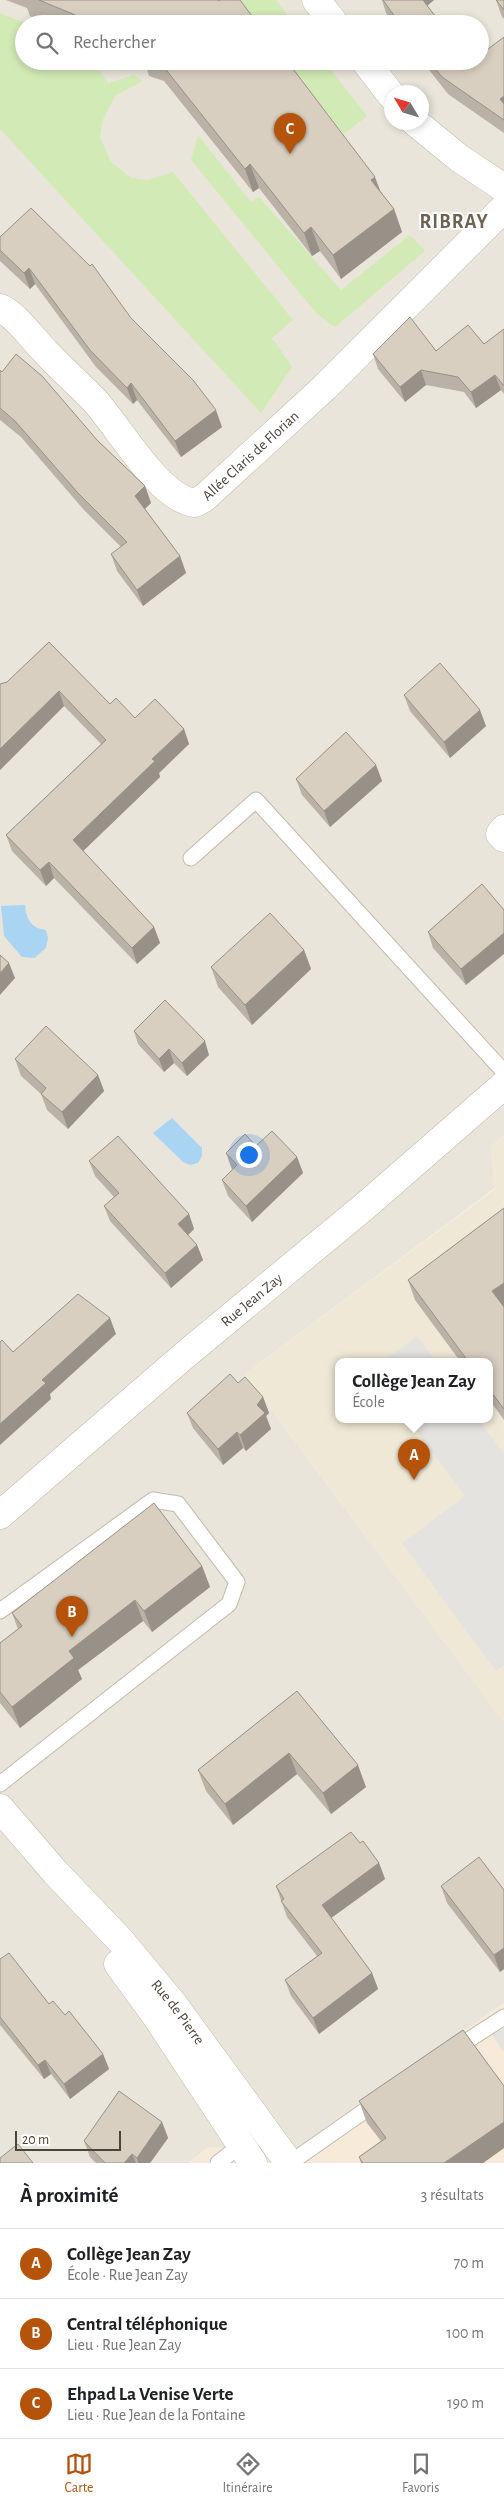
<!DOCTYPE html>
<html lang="fr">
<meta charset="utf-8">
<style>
body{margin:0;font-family:"Alegreya Sans",sans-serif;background:#f2f2f2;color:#202124}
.compass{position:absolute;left:384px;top:85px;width:45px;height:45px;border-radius:50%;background:#fff;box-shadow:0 2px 8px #0003;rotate:308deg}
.scale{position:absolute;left:15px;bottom:12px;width:106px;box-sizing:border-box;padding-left:5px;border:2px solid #4b4439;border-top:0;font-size:14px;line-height:18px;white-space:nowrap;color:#4b4439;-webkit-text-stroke:4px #fff;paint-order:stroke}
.you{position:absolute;left:248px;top:1154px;width:18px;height:18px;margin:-12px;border:4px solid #fff;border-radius:50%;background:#1a73e8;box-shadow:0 0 0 8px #1a73e833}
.badge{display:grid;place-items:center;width:32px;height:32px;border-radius:50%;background:#b45309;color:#fff;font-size:16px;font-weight:700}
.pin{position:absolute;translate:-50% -41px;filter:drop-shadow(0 1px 2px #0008)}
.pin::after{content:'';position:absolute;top:26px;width:18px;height:15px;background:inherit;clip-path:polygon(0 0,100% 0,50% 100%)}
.popup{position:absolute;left:335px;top:1358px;width:158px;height:65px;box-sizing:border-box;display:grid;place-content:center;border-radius:10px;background:#fff;filter:drop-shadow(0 1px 4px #0005);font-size:16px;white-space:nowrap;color:#757577}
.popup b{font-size:19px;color:#202124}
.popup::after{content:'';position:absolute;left:50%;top:100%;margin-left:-10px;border:10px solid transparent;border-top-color:#fff}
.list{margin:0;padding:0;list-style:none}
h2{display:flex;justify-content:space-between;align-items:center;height:65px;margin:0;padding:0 20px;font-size:21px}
h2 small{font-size:16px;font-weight:400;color:#757577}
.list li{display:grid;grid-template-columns:32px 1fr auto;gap:15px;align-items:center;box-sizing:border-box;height:70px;padding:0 20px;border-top:1px solid #e0e0e0}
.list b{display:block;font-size:19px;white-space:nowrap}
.list p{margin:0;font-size:16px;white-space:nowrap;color:#757577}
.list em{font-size:16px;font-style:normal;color:#757577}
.icon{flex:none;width:28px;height:28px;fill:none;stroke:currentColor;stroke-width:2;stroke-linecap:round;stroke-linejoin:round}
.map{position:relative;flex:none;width:504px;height:2163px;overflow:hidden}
.search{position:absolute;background:#fff;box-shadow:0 2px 8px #0003;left:15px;right:15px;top:15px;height:55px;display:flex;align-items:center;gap:12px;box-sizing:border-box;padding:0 18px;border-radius:28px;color:#757577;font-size:19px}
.sheet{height:275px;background:#fff}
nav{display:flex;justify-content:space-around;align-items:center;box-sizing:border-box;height:70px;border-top:1px solid #e0e0e0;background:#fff;font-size:14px;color:#757577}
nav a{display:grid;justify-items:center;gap:2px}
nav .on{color:#b45309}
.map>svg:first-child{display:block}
</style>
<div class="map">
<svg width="504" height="2163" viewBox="0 0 504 2163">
<rect width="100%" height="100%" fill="#f6f3ec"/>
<!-- residential -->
<path fill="#eae5da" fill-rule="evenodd" d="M 0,0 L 504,0 L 504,1136 L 491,1146 L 495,1188 L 245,1374 L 504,1722 L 504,2003 L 290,2153 L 191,2163 L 0,2163 ZM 24,24 L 480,24 L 480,61 L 24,61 ZM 392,92 L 422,92 L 422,122 L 392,122 Z"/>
<!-- commercial -->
<path fill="#f7ead8" d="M 504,2003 L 504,2163 L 188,2163 L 208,2147 L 290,2153 Z"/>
<!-- education -->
<path fill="#efe8d6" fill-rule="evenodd" d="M 504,1136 L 504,1722 L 245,1374 L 495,1189 L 491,1146 ZM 339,1361 L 489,1361 L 489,1419 L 339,1419 Z"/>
<!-- green -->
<g fill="#d2eab5">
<path d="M 236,0 L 276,0 L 295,24 L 255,24 Z"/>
<path d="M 0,13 L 27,24 L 24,24 L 24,61 L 91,61 L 109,83 L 134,75 L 143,81 L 115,96 L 103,119 L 100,137 L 111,162 L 131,178 L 148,180 L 173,172 L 293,320 L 272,338 L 292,367 L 261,413 L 0,129 Z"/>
<path d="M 285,61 L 324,61 L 367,116 L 344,134 Z"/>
<path d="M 198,135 L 251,202 L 259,197 L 341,290 L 410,235 L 425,251 L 335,327 L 317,314 L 191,160 Z"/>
</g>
<!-- parking -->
<g fill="#e5e3e0">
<path d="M 417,1336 L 436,1361 L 383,1361 Z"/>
<path d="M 408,1419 L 478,1419 L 504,1454 L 504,1665 L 496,1671 L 402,1543 L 465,1496 Z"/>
<path d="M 504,2008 L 504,2052 L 483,2023 Z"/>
</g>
<!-- water -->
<g fill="#a9d4f2">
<path d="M 25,905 C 26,919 31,928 46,930 L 48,938 L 46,948 L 34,958 L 22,957 L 4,936 L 1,906 Z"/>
<path d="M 172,1118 L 202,1148 L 202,1156 L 198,1163 L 190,1165 L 183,1162 L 153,1133 Z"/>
</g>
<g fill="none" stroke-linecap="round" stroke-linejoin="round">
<defs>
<g id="service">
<path d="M 191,858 L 256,800 L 504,1072"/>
<path d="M 0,1611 L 153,1500 L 178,1504 L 237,1582 L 229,1604 L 0,1784"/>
<path d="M 453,2050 L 504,2017"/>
<path d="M 218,2163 L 241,2145"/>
<path d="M 290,2163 L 380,2100"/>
</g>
<g id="minor">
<path d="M 316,0 L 335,24"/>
<path d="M 365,61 L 392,96"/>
<path d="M 415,122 L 459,158 L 504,188"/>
<path id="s1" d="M 0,308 C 14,313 33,339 44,350 C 60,368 79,384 95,401 C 119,427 159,499 195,503 L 204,498 L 324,388 L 504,208"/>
<path d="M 504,829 L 500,834 L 504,838"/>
<path id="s2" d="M 0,1515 L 186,1354 L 365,1206 L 504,1085"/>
<path id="s3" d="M 0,1808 L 55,1872 L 120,1940 L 174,2005 L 289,2163"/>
<path d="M 118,1964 L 156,2016 L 253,2163"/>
</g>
</defs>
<!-- service casing -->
<use href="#service" stroke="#c2bbae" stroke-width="17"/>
<!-- minor casing -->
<use href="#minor" stroke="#c2bbae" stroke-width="29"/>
<!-- service -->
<use href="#service" stroke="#fff" stroke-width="15"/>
<!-- minor -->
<use href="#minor" stroke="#fff" stroke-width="28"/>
</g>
<!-- wall -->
<g fill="#bab2a6">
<path d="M 6,0 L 218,0 L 258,24 L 48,24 L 30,16 L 27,8 Z"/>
<path d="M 382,0 L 434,0 L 427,6 L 441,24 L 394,24 L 386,13 Z"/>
<path d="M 496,0 L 504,0 L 504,19 L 502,17 Z"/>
<path d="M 504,37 L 504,133 L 448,94 L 422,61 L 470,61 L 471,62 Z"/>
<path d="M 140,61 L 287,61 L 381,192 L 394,209 L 402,232 L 341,279 L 320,251 L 312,256 L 259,188 L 253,192 L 164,81 L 149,76 L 145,63 Z"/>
<path d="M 0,237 L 131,318 L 222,427 L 181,457 L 137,400 L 133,404 L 96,367 L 35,284 L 30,289 L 0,261 Z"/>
<path d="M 504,329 L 504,394 L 501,390 L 476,408 L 464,392 L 426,385 L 405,402 L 378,369 L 373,354 L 436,351 L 484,344 Z"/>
<path d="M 0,370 L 97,440 L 145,486 L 151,503 L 145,509 L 180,556 L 186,573 L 143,606 L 117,571 L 111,554 L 121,547 L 84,510 L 21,437 L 0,420 Z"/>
<path d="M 49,642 L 110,704 L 135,718 L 184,729 L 189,744 L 159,773 L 160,777 L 83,851 L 154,927 L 160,943 L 137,964 L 54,878 L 46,886 L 12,851 L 6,835 L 101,744 L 64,706 L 0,770 L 0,684 L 7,682 Z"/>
<path d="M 404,695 L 486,726 L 450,758 L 410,711 Z"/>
<path d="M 376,765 L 382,781 L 330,827 L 302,795 L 296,779 Z"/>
<path d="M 482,884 L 466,985 L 433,948 L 428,932 Z"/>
<path d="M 304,950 L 311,969 L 252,1025 L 218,987 L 211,967 Z"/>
<path d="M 134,1031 L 209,1055 L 187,1076 L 174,1063 L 164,1072 L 138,1044 Z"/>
<path d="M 15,1059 L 98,1075 L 104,1091 L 68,1129 L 47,1110 L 41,1094 L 21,1076 Z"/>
<path d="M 256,1146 L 297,1157 L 303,1173 L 252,1222 L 228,1196 L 222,1180 L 232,1170 L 226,1153 Z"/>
<path d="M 89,1161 L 189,1214 L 194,1229 L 188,1235 L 197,1245 L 203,1260 L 171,1288 L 110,1221 L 104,1206 L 114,1197 L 95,1176 Z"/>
<path d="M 504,1208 L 504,1420 L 489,1399 L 489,1361 L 460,1361 L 415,1300 L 408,1280 Z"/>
<path d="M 238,1383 L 263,1397 L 269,1413 L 266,1416 L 271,1429 L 246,1451 L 243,1448 L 223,1465 L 193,1428 L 187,1413 Z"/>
<path d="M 202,1566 L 210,1587 L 152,1632 L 143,1621 L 78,1670 L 82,1679 L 20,1728 L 0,1703 L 0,1643 L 18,1629 L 12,1613 Z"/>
<path d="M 297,1691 L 366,1787 L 331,1814 L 297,1774 L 233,1825 L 206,1791 L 198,1770 Z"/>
<path d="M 360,1843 L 379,1863 L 385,1879 L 331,1918 L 372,1973 L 378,1989 L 319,2034 L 291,1996 L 285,1980 L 317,1956 L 287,1917 L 276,1886 Z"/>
<path d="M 441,1886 L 504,1890 L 504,1969 L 500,1972 L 447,1903 Z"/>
<path d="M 0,1959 L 49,2004 L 65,2015 L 103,2054 L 109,2069 L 70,2099 L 51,2074 L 44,2079 L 0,2025 Z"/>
<path d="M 504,2086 L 504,2148 L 483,2163 L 361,2163 L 359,2157 L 381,2141 L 367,2123 L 359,2101 Z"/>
<path d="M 162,2122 L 168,2138 L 150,2163 L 96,2163 L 90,2157 L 84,2141 Z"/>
</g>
<!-- shaded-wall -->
<g fill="#979187">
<path d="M 419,0 L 434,0 L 423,9 Z"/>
<path d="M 504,96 L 504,110 L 500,99 Z"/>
<path d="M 250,164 L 259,188 L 253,192 L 245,169 Z"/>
<path d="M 375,177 L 384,201 L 371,180 Z"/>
<path d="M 394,209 L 402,232 L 341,279 L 333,255 Z"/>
<path d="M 311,227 L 320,251 L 312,256 L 304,233 Z"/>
<path d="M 29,268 L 35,284 L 30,289 L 24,273 Z"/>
<path d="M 421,370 L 426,385 L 405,402 L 400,387 Z"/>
<path d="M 495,375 L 501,390 L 476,408 L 471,392 Z"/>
<path d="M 131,383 L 137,400 L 133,404 L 127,388 Z"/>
<path d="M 216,410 L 222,427 L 181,457 L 175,441 Z"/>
<path d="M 145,486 L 151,503 L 141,512 L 135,496 Z"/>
<path d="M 180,556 L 186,573 L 143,606 L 137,590 Z"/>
<path d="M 59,691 L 64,706 L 0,770 L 0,749 Z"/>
<path d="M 480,710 L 486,726 L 450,758 L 444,742 Z"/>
<path d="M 184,729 L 189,744 L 159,773 L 160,777 L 79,855 L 73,840 L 152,759 Z"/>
<path d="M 376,765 L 382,781 L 330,827 L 324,811 Z"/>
<path d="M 49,862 L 54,878 L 46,886 L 40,870 Z"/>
<path d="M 154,927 L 160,943 L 137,964 L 132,948 Z"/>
<path d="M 504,933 L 504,954 L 466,985 L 461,969 Z"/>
<path d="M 304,950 L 311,969 L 252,1025 L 245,1005 Z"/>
<path d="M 9,963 L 15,978 L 0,995 L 0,973 Z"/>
<path d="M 205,1041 L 209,1055 L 187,1076 L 182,1063 Z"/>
<path d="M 169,1049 L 174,1063 L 164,1072 L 159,1059 Z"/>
<path d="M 98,1075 L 104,1091 L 68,1129 L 62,1112 Z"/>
<path d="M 297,1157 L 303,1173 L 252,1222 L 246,1206 Z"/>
<path d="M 189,1214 L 194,1229 L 184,1239 L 178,1224 Z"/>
<path d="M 197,1245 L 203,1260 L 171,1288 L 165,1273 Z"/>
<path d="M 504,1283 L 504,1308 L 492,1291 Z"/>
<path d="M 110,1318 L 116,1334 L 50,1394 L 51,1399 L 0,1445 L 0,1424 L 42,1380 Z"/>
<path d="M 263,1397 L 269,1413 L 266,1416 L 271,1429 L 246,1451 L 240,1435 L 257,1405 Z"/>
<path d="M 237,1432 L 243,1448 L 223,1465 L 218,1449 Z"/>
<path d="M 202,1566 L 210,1587 L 152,1632 L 144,1611 Z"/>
<path d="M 135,1600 L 143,1621 L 78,1670 L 82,1679 L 20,1728 L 12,1707 L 69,1651 Z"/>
<path d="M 289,1753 L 297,1774 L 233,1825 L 225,1804 Z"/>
<path d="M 358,1765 L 366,1787 L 331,1814 L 323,1793 Z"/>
<path d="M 379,1863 L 385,1879 L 327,1921 L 322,1905 Z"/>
<path d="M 504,1948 L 504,1969 L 500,1972 L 494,1955 Z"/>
<path d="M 372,1973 L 378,1989 L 319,2034 L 313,2018 Z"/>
<path d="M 103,2054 L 109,2069 L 70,2099 L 64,2084 Z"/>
<path d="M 45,2060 L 51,2074 L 44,2079 L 38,2065 Z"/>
<path d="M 162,2122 L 168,2138 L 150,2163 L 138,2163 L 137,2158 Z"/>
<path d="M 504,2122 L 504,2148 L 483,2163 L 444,2163 Z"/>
<path d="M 132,2154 L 136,2163 L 124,2163 Z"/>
</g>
<!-- building -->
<g fill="#d8cfc1" stroke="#979187">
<path d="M 39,0 L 218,0 L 219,1 L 221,0 L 240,0 L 258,24 L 97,24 Z"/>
<path d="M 383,0 L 423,0 L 441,24 L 400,24 Z"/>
<path d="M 496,0 L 504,0 L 504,10 Z"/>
<path d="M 504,37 L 504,96 L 500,99 L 504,104 L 504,120 L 442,77 L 429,61 L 470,61 L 471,62 L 473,61 L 480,61 L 480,55 Z"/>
<path d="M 159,61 L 287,61 L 375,177 L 371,180 L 394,209 L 333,255 L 311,227 L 304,233 L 250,164 L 245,169 Z"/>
<path d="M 31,208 L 90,266 L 92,264 L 131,318 L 193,380 L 216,410 L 175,441 L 131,383 L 127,388 L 90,350 L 29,268 L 24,273 L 0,250 L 0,237 Z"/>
<path d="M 410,317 L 436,351 L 468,325 L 484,344 L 504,329 L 504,386 L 495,375 L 471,392 L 458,377 L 421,370 L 400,387 L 373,354 Z"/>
<path d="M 16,354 L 42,376 L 97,440 L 145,486 L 135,496 L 180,556 L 137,590 L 111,554 L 127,542 L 78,493 L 15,421 L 0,408 L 0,370 L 2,372 Z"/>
<path d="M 49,642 L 110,704 L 116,698 L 135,718 L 155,699 L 184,729 L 152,759 L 155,761 L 73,840 L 154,927 L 132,948 L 49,862 L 40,870 L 6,835 L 106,740 L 59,691 L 0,749 L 0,684 L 7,682 Z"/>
<path d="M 440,663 L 480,710 L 444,742 L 404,695 Z"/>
<path d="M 346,732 L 376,765 L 324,811 L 296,779 Z"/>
<path d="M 482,884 L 504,910 L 504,933 L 461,969 L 428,932 Z"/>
<path d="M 270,913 L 304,950 L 245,1005 L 211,967 Z"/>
<path d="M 0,955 L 9,963 L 0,973 Z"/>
<path d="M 165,1000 L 205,1041 L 182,1063 L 169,1049 L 159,1059 L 134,1031 Z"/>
<path d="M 46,1026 L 98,1075 L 62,1112 L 41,1094 L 46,1088 L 15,1059 Z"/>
<path d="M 272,1131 L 297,1157 L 246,1206 L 222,1180 L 237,1165 L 226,1153 L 245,1134 L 256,1146 Z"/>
<path d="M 118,1136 L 189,1214 L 178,1224 L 197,1245 L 165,1273 L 104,1206 L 119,1193 L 89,1161 Z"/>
<path d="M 504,1208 L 504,1283 L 492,1291 L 504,1307 L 504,1409 L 489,1389 L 489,1361 L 468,1361 L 408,1280 Z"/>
<path d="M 78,1294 L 110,1318 L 42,1380 L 46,1383 L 0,1424 L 0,1342 L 2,1340 L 13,1352 Z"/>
<path d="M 230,1374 L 238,1383 L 245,1377 L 263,1397 L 257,1405 L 265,1413 L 240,1435 L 237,1432 L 218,1449 L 187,1413 Z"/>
<path d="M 154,1503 L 202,1566 L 144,1611 L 135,1600 L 69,1651 L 74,1658 L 12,1707 L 0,1692 L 0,1643 L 22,1626 L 12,1613 Z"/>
<path d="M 297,1691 L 358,1765 L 323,1793 L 289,1753 L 225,1804 L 198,1770 Z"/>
<path d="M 351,1832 L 360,1843 L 363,1841 L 379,1863 L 322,1905 L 372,1973 L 313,2018 L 285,1980 L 322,1953 L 281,1901 L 284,1899 L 276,1886 Z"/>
<path d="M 479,1857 L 504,1890 L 504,1948 L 494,1955 L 441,1886 Z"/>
<path d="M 9,1953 L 49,2004 L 53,2001 L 65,2015 L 69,2011 L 103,2054 L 64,2084 L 45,2060 L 38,2065 L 0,2017 L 0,1959 Z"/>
<path d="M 463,2030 L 504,2086 L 504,2122 L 444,2163 L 363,2163 L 359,2157 L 386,2138 L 359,2101 Z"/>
<path d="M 119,2091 L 162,2122 L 137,2158 L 132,2154 L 124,2163 L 105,2163 L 84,2141 Z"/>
<path d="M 18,2144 L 33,2163 L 0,2163 L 0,2158 Z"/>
</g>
<g text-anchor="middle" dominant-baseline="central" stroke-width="4" stroke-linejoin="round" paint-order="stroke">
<!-- street labels -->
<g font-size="15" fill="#4b4439" stroke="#fff">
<text stroke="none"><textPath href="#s1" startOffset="352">Allée Claris de Florian</textPath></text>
<text stroke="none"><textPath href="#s2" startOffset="331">Rue Jean Zay</textPath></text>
<text stroke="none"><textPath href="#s3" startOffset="271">Rue de Pierre</textPath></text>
</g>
<!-- district labels -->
<g font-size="20" font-weight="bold" letter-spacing="1" fill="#6e6250" stroke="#fff">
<text x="454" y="222">RIBRAY</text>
</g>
</g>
</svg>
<svg class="compass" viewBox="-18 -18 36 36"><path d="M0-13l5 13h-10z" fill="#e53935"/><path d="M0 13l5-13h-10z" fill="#757577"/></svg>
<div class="scale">20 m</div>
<div class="you"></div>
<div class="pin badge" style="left:414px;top:1480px">A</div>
<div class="popup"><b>Collège Jean Zay</b>École</div>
<div class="pin badge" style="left:72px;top:1637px">B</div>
<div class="pin badge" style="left:290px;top:154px">C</div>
<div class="search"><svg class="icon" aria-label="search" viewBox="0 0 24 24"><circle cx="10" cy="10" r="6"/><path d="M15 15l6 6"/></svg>Rechercher</div>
</div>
<section class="sheet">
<h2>À proximité<small>3 résultats</small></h2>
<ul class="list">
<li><span class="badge">A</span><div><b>Collège Jean Zay</b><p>École · Rue Jean Zay</p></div><em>70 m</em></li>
<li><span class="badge">B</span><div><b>Central téléphonique</b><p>Lieu · Rue Jean Zay</p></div><em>100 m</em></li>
<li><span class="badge">C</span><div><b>Ehpad La Venise Verte</b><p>Lieu · Rue Jean de la Fontaine</p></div><em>190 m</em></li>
</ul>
</section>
<nav>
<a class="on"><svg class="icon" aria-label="map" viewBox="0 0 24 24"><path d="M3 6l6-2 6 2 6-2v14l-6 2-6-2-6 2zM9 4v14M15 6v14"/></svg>Carte</a>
<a><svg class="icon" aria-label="directions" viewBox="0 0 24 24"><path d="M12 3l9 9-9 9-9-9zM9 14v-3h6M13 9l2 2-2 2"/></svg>Itinéraire</a>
<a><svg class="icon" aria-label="saved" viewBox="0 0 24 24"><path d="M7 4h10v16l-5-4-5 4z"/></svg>Favoris</a>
</nav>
